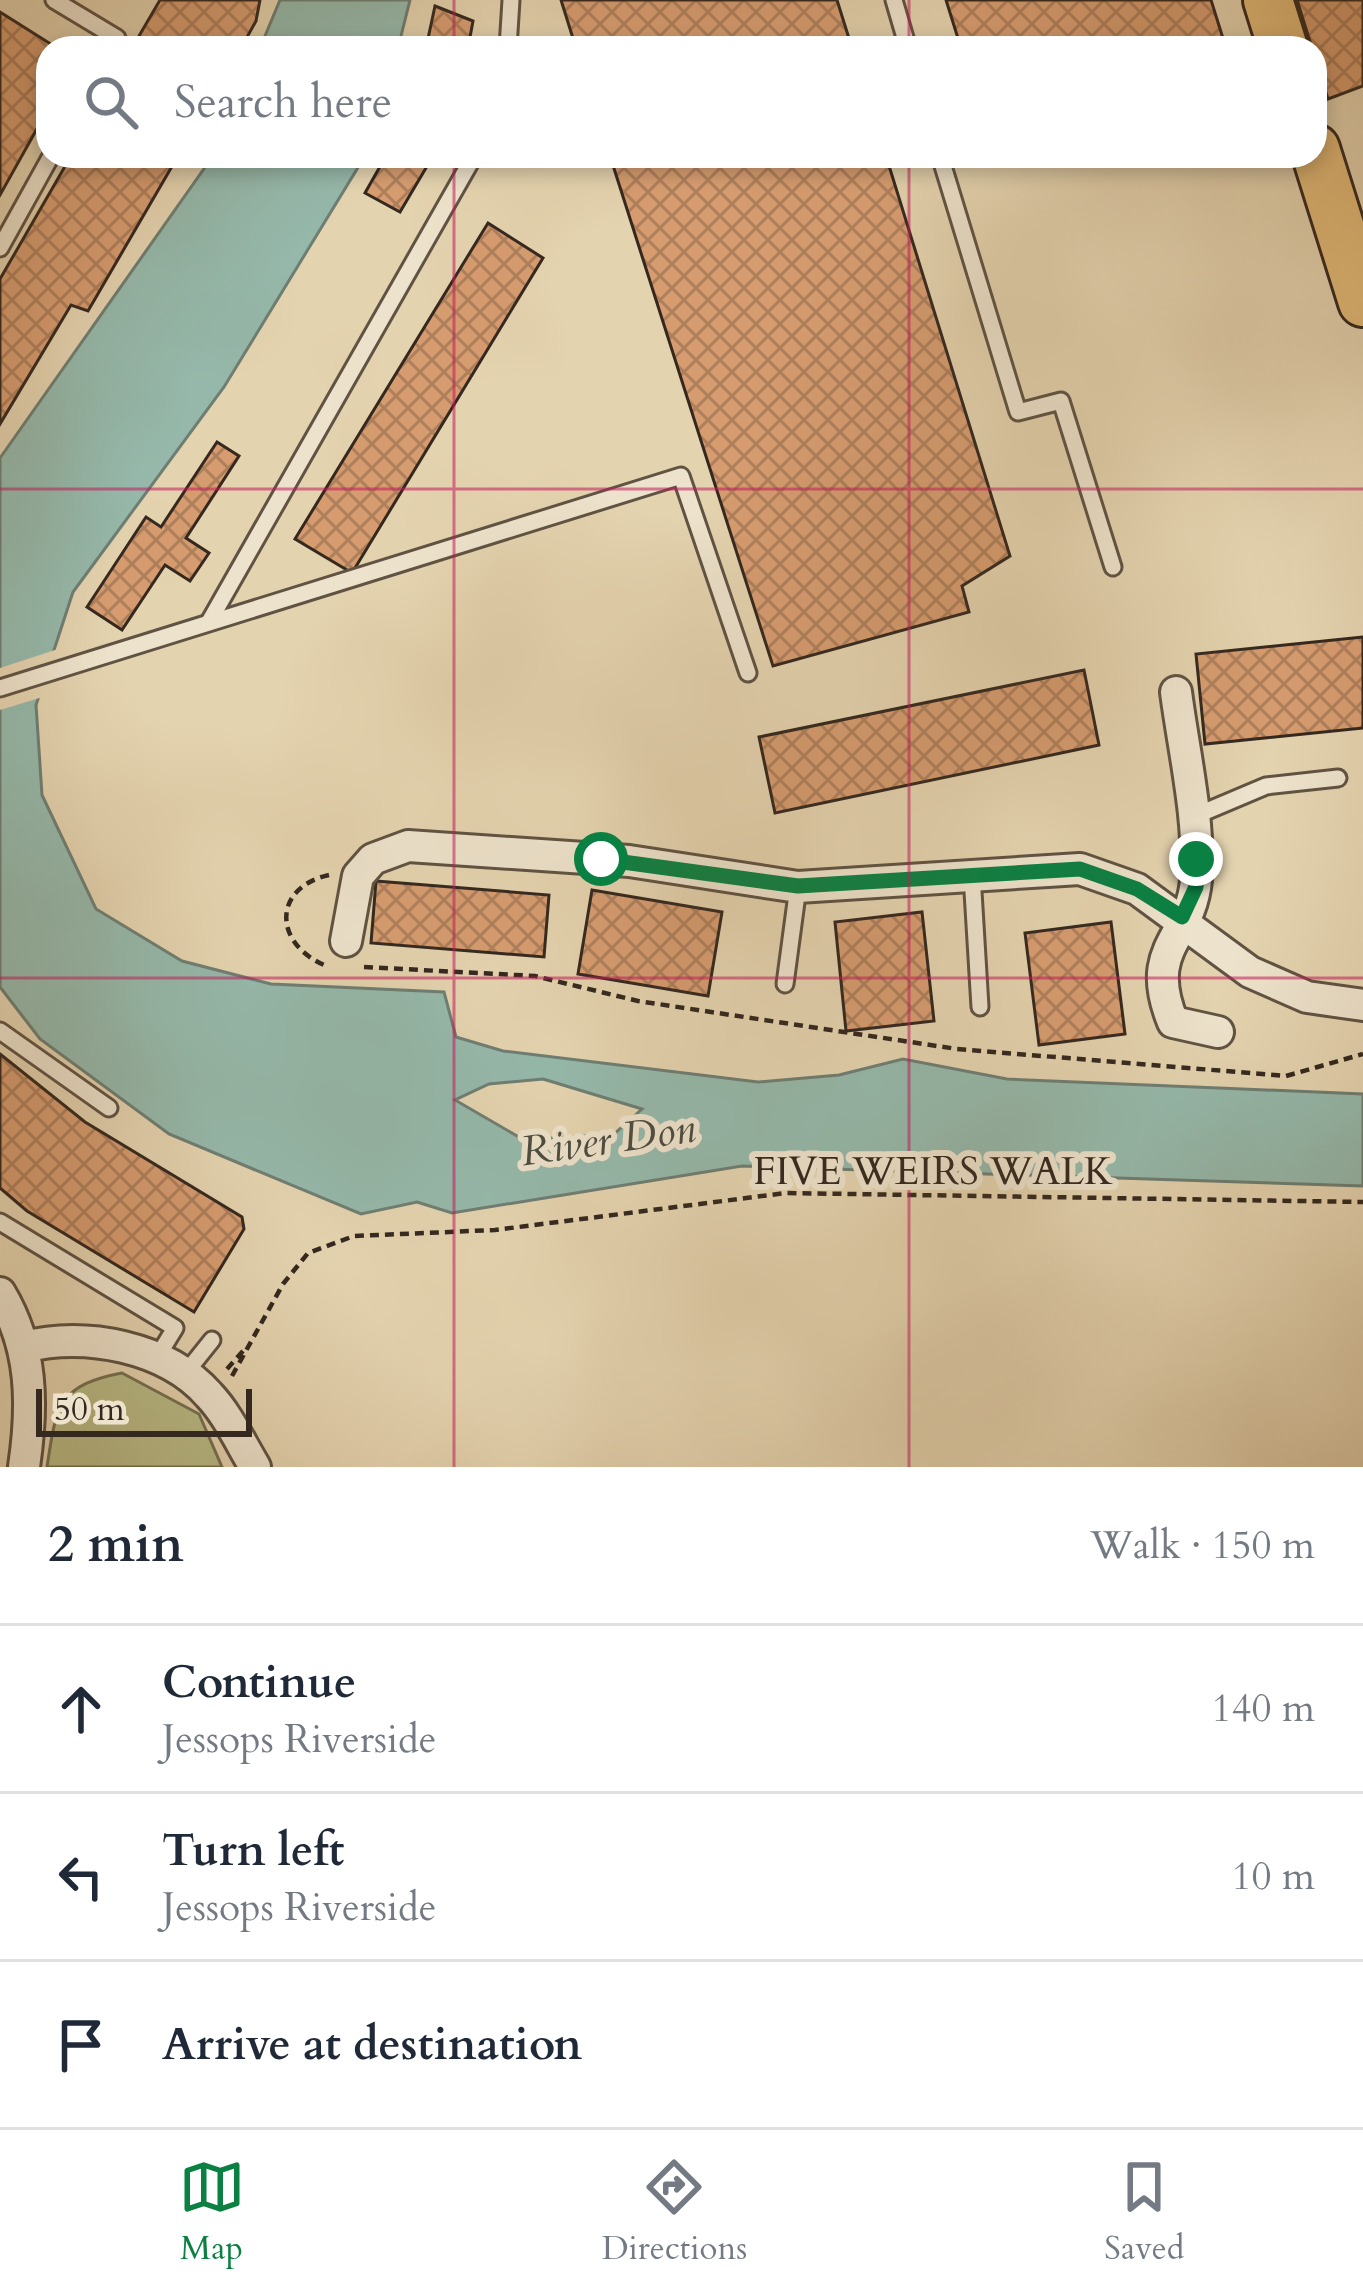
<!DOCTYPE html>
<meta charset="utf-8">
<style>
body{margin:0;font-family:Cardo,serif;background:#f6f6f7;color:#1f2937}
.scale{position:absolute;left:36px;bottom:30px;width:216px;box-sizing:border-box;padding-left:12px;border:6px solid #34281f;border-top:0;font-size:33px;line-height:42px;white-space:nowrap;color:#34281f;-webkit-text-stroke:9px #ede2cb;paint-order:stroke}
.stop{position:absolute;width:36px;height:36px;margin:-27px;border:9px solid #0b8043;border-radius:50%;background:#fff}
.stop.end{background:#0b8043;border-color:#fff;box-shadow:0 3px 12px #0008}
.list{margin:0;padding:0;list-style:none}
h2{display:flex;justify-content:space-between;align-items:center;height:156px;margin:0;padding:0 48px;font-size:51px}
h2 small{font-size:39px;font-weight:400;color:#747a83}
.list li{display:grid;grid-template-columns:78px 1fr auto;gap:36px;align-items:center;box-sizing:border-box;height:168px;padding:0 48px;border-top:3px solid #e0e1e3}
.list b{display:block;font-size:45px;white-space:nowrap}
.list p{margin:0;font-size:39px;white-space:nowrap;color:#747a83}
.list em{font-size:39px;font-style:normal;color:#747a83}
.icon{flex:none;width:66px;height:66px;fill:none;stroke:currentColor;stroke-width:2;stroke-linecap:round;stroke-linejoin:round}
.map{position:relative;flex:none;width:1363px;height:1467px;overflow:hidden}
.search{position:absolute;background:#fff;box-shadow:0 6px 18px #0003;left:36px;right:36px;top:36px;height:132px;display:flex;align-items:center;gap:30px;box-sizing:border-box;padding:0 42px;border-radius:36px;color:#747a83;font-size:45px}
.sheet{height:660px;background:#fff}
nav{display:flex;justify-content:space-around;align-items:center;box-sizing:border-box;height:168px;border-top:3px solid #e0e1e3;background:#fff;font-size:33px;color:#747a83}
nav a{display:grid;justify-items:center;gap:6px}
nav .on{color:#0b8043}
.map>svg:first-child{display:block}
</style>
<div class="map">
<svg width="1363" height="1467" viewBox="0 0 1363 1467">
<defs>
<pattern id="building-cross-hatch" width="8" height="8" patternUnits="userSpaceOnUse" patternTransform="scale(3)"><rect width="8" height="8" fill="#d69c70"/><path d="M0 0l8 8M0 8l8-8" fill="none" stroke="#ae7f5b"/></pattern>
</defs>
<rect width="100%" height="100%" fill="#e4d3af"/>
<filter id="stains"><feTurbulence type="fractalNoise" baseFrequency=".00167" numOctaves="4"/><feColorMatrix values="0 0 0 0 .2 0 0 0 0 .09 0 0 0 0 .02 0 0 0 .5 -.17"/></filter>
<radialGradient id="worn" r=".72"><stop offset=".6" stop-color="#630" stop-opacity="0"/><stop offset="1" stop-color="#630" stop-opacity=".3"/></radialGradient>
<!-- grass -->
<path fill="#b9bb87" stroke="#767253" stroke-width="3" d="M 122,1373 L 199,1414 L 222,1467 L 47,1467 C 56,1408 57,1385 122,1373 Z"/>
<!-- water -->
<g fill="#95b8aa" stroke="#6e7e72" stroke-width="3" fill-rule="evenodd">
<path d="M 280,0 L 410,0 L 398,48 L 260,48 Z"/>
<path d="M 213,156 L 365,156 L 224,387 L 73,592 L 36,705 L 42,795 L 96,909 L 182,961 L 271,984 L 444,992 L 456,1037 L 503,1051 L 758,1082 L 839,1075 L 903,1059 L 1007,1079 L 1363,1094 L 1363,1186 L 742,1166 L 452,1213 L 417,1202 L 361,1214 L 169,1134 L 40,1039 L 0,987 L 0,458 ZM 543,1079 L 642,1109 L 614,1134 L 524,1140 L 455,1100 L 489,1084 Z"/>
</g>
<!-- pier -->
<path fill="#e4d3af" d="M 61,648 L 46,696 L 0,710 L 0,668 Z"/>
<!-- building -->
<g fill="url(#building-cross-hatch)" stroke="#34281f" stroke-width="3">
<path d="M 160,0 L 260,0 L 256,21 L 241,48 L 132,48 Z"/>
<path d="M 561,0 L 837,0 L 852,48 L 576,48 Z"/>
<path d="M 946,0 L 1211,0 L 1226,48 L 991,48 L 989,41 L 961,48 Z"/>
<path d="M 1297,0 L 1363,0 L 1363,86 L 1328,99 Z"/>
<path d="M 435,6 L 473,21 L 468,48 L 426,48 Z"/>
<path d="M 0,12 L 57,48 L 48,48 L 48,109 L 0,195 Z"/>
<path d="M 71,156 L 178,156 L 88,311 L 71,305 L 0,424 L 0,279 Z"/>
<path d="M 386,156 L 433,156 L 400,212 L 365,193 Z"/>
<path d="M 610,156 L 886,156 L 1010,556 L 962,586 L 969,612 L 773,666 Z"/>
<path d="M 488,223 L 543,258 L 352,573 L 295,539 Z"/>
<path d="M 217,442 L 239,456 L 186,538 L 209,553 L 190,581 L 165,565 L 122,630 L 87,607 L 146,517 L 161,527 Z"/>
<path d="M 1363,637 L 1363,728 L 1205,744 L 1196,654 Z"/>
<path d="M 1084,670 L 1099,745 L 775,813 L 759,737 Z"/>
<path d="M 376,881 L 549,895 L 544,957 L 371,943 Z"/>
<path d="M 592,890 L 722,912 L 708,996 L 578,974 Z"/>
<path d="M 922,912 L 934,1021 L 846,1031 L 835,922 Z"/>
<path d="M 1111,922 L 1125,1034 L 1039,1045 L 1025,933 Z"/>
<path d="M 0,1054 L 85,1122 L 242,1217 L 244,1229 L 194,1312 L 27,1211 L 0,1188 Z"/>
</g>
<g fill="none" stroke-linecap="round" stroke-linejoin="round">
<defs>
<g id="lane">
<path d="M 54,0 L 117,38 L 111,48"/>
<path d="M 894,0 L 908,48"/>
<path d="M 508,48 L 511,0"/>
<path d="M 940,156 L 1018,412 L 1061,401 L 1113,567"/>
<path d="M 0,248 L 51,156"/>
<path d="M 209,622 L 474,156"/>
<path d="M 0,688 L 681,476 L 748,673"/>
<path d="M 1195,816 L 1266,786 L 1338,778"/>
<path d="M 972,875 L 980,1007"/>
<path d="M 785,984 L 798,887"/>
<path d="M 0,1031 L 109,1108"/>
<path d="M 0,1222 L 175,1328 L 156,1359"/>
<path d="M 184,1375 L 212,1340"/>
</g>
<g id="street">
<path d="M 1176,692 C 1184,753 1200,819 1196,880 C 1191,940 1142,947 1173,1022 L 1218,1032"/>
<path d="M 346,941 L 358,876 L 373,859 L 408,846 L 629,861 L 798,887 L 1080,869 L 1137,889 L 1250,972 L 1307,997 L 1363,1005"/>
<path d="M 0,1293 C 33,1348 33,1405 24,1467"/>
<path d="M 25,1347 C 84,1331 167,1347 209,1395 C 228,1415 241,1444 255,1467"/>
</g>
<g id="primary">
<path d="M 1268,0 L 1283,48"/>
<path d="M 1315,149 L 1363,302"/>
</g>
</defs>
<!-- lane casing -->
<use href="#lane" stroke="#605343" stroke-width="21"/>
<!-- street casing -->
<use href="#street" stroke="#605343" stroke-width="36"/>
<!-- primary casing -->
<use href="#primary" stroke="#34281f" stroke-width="54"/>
<!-- path -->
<g stroke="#34281f" stroke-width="4.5" stroke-dasharray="9 6" stroke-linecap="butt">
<path d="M 329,875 C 271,888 273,946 329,967"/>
<path d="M 364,967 L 535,976 L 638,1001 L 957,1049 L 1286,1076 L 1363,1054"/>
<path d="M 227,1369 L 243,1351"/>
<path d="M 232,1376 L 283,1284 L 308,1253 L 354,1236 L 495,1230 L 786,1193 L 1363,1202"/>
</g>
<!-- lane -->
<use href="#lane" stroke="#ede2cb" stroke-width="15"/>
<!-- street -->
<use href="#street" stroke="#ede2cb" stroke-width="30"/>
<!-- primary -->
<use href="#primary" stroke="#e2ba78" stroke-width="48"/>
</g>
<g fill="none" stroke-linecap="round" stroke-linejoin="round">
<!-- route -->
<path stroke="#0b8043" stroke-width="15" d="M 601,859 L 798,886 L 1080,869 L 1137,889 L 1182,917 L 1196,887 L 1196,859"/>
</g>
<!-- grid -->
<path fill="none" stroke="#c2185b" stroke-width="3" stroke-opacity="0.55" d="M 454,0 L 454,48M 909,0 L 909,48M 454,156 L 454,1467M 909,156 L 909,1467M 0,489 L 1363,489M 0,978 L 1363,978"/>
<g text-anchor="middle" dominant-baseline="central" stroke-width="12" stroke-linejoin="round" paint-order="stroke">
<!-- street labels -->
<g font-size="39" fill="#34281f" stroke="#ede2cb">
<text x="933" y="1171">FIVE WEIRS WALK</text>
</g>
<!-- water labels -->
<g font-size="42" font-style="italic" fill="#4c4c42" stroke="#ede2cb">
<text transform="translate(608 1140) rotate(-8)">River Don</text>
</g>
</g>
<rect width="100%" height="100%" filter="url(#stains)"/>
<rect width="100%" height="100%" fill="url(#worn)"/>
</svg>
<div class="scale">50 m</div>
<div class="stop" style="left:601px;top:859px"></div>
<div class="stop end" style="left:1196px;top:859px"></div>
<div class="search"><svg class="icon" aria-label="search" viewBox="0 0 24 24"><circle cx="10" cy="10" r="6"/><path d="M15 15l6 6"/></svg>Search here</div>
</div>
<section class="sheet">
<h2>2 min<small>Walk · 150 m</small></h2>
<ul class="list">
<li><svg class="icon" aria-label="ahead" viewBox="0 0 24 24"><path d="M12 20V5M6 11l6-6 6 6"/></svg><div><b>Continue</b><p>Jessops Riverside</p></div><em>140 m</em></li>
<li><svg class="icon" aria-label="left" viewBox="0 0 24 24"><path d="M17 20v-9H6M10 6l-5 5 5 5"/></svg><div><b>Turn left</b><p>Jessops Riverside</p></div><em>10 m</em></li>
<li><svg class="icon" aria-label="arrive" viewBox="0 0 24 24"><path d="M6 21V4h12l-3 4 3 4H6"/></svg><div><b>Arrive at destination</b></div></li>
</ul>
</section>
<nav>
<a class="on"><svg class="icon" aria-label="map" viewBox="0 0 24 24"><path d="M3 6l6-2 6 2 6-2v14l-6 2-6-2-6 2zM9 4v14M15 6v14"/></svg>Map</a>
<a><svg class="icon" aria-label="directions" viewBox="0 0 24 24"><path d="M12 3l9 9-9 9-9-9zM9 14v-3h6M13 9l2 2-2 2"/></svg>Directions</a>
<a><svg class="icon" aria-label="saved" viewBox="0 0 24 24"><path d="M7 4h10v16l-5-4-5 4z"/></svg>Saved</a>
</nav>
